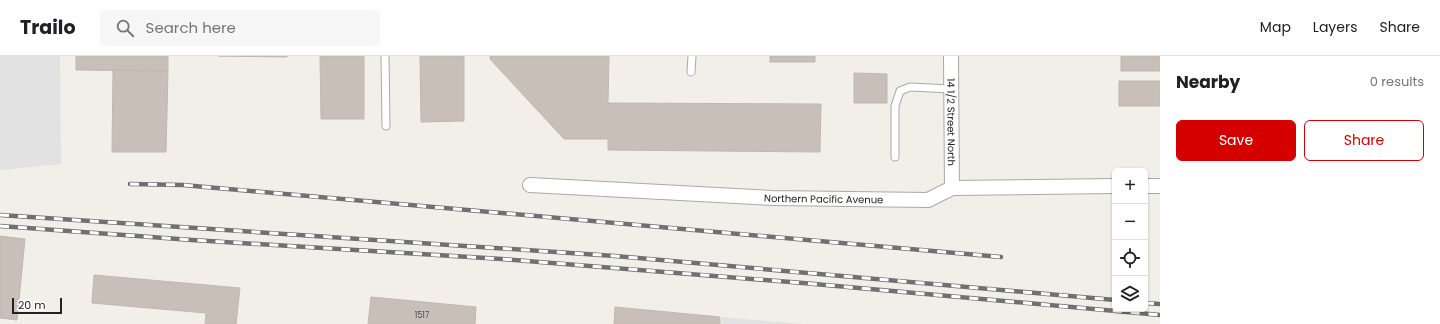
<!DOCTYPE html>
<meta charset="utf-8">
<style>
body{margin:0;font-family:Poppins,sans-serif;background:#f6f6f6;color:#202124}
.controls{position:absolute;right:12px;bottom:12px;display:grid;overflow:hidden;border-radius:6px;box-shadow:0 1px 3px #0004}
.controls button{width:36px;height:36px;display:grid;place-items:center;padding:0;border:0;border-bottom:1px solid #e0e0e0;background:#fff;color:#202124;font:20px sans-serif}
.scale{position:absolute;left:12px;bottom:10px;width:50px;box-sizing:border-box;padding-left:4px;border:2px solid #222;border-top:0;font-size:11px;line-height:14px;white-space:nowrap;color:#222;-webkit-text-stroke:3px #fff;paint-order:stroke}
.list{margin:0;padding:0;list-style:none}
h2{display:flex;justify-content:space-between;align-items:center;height:52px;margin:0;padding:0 16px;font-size:17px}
h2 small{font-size:13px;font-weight:400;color:#757577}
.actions{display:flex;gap:8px;padding:12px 16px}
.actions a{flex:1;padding:9px 0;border:1px solid #d40000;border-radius:6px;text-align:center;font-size:14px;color:#d40000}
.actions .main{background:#d40000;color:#fff}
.icon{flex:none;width:22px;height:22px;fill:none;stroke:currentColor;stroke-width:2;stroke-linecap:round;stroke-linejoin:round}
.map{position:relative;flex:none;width:1160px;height:268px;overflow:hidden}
header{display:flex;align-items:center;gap:24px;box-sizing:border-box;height:56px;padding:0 20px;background:#fff;border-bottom:1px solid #e0e0e0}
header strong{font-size:19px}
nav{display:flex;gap:22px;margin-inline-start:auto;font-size:14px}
.search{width:280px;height:36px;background:#f6f6f6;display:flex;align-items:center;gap:10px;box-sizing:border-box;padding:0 14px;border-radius:6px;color:#757577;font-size:15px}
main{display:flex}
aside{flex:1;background:#fff}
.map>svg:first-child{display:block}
</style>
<header>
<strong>Trailo</strong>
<div class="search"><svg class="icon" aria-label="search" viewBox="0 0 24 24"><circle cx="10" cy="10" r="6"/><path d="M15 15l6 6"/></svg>Search here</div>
<nav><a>Map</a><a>Layers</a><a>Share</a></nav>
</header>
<main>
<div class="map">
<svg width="1160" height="268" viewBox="0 0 1160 268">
<rect width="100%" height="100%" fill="#f2efe9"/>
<!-- parking -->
<g fill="#e2e2e2">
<path d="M 0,0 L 60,0 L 61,108 L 0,114 Z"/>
<path d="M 722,261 L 803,268 L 721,268 Z"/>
</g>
<!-- building -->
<g fill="#c7bfb8" stroke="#c4b6ab">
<path d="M 76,0 L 168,0 L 168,15 L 76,14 Z"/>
<path d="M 218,0 L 287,0 L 287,1 Z"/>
<path d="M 320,0 L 364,0 L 364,63 L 321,63 Z"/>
<path d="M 420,0 L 464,0 L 464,65 L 421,66 Z"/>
<path d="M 490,0 L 609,0 L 608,47 L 821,48 L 820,96 L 608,94 L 608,83 L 564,83 L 490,3 Z"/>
<rect x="770" y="0" width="45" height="6"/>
<rect x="1121" y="0" width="39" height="15"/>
<path d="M 113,14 L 168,15 L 166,96 L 112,96 Z"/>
<path d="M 854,17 L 887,18 L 887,47 L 854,47 Z"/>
<rect x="1119" y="25" width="41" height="25"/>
<path d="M 0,180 L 25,183 L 17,264 L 0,262 Z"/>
<path d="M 94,219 L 240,232 L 236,268 L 205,268 L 206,257 L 92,247 Z"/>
<path d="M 371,241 L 476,251 L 475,268 L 368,268 Z"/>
<path d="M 615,251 L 720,261 L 720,268 L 614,268 Z"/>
</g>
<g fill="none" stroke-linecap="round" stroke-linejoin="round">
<defs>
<g id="service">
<path d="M 385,0 L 386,70"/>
<path d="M 691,16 L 692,0"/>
<path d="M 895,101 L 895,50 L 900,35 L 910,31 L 951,33"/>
</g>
<g id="minor">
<path id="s1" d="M 951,0 L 952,132"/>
<path id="s2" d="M 530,129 L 772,142 L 928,144 L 952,132 L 1115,130"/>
<path d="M 1145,130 L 1160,130"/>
</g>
</defs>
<!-- service casing -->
<use href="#service" stroke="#a9a9a9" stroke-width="9"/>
<!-- minor casing -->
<use href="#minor" stroke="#a9a9a9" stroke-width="16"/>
<!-- service -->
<use href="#service" stroke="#fff" stroke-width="7"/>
<!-- minor -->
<use href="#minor" stroke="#fff" stroke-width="14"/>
<defs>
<g id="rail">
<path d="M 130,128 L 183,129 L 1001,201"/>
<path d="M 0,159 L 615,200 L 1115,244"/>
<path d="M 0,170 L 192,184 L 502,203 L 803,227 L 1160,259"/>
<path d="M 1145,247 L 1160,248"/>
</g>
</defs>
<!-- rail casing -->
<use href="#rail" stroke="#707070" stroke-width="4.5"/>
<!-- rail -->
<use href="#rail" stroke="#fff" stroke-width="3" stroke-dasharray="9" stroke-linecap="butt"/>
</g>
<g text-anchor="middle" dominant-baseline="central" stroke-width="3" stroke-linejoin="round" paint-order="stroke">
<!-- number labels -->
<g font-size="8" fill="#4b4948">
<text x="422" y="259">1517</text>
</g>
<!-- street labels -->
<g font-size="10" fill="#222" stroke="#fff">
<text stroke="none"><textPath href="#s1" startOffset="66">14 1/2 Street North</textPath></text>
<text stroke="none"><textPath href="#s2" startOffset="294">Northern Pacific Avenue</textPath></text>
</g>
</g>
</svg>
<div class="controls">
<button>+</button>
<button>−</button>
<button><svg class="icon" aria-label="locate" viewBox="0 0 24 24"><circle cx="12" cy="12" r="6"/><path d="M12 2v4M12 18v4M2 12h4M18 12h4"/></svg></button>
<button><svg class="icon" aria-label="layers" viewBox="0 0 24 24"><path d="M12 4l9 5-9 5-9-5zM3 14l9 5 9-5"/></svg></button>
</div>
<div class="scale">20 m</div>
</div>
<aside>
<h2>Nearby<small>0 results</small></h2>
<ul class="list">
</ul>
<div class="actions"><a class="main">Save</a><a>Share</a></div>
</aside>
</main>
